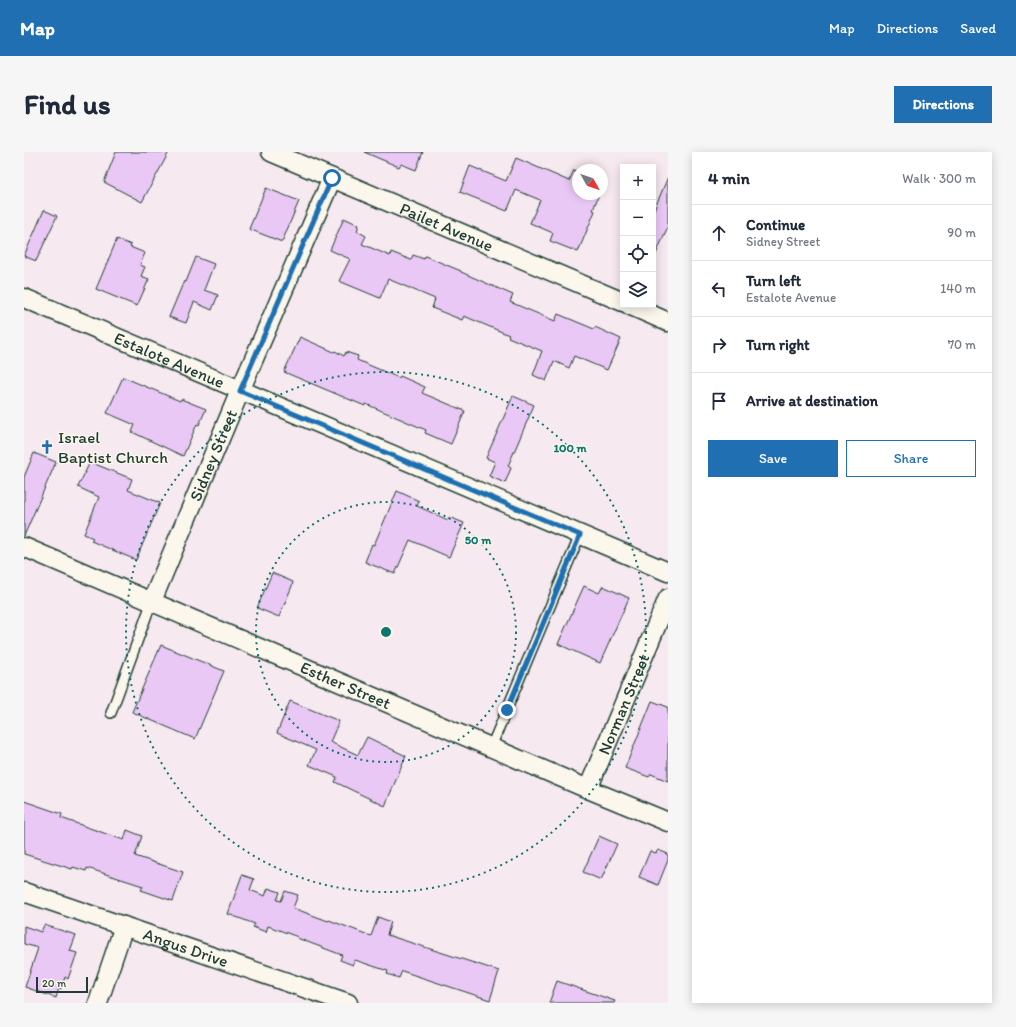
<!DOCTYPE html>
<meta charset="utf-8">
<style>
body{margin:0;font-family:Itim,sans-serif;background:#f6f6f7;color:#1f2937}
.controls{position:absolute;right:12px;top:12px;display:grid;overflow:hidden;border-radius:0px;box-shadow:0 2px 10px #0003}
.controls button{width:36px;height:36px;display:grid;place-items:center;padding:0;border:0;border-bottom:1px solid #e0e1e3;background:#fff;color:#1f2937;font:20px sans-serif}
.compass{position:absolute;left:548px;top:12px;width:36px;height:36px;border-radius:50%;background:#fff;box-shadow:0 2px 10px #0003;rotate:130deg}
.scale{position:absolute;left:12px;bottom:10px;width:52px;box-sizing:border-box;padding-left:4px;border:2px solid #1f3d34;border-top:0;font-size:11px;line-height:14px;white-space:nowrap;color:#1f3d34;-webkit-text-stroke:3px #fbf7ec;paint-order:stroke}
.stop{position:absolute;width:12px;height:12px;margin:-9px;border:3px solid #1f6fb2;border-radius:50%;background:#fff}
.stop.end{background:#1f6fb2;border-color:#fff;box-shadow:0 1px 4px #0008}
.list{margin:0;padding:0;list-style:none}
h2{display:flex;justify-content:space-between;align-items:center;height:52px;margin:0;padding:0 16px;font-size:17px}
h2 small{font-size:13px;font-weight:400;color:#747a83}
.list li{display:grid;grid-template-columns:26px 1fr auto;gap:12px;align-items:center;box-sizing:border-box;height:56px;padding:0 16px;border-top:1px solid #e0e1e3}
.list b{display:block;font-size:15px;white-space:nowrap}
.list p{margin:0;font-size:13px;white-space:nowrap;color:#747a83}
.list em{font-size:13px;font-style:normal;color:#747a83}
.actions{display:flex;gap:8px;padding:12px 16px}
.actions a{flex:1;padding:9px 0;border:1px solid #1f6fb2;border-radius:0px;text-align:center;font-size:14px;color:#1f6fb2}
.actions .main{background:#1f6fb2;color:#fff}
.icon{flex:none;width:22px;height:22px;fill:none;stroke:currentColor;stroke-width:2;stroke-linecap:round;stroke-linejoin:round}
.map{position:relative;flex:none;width:644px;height:851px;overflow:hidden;border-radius:0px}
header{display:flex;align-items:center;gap:24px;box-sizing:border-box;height:56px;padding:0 20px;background:#1f6fb2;color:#fff}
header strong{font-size:19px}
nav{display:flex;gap:22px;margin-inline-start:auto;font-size:14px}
.intro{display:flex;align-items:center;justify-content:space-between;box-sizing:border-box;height:96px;padding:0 24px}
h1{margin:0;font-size:28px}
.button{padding:10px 18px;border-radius:0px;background:#1f6fb2;color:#fff;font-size:14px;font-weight:700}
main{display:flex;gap:24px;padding:0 24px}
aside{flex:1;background:#fff;border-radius:0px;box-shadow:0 2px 10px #0003}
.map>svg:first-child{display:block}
</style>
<header>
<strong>Map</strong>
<nav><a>Map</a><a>Directions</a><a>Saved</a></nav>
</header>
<div class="intro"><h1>Find us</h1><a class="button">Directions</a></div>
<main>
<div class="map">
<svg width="644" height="851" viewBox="0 0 644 851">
<rect width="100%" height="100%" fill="#f6e9ef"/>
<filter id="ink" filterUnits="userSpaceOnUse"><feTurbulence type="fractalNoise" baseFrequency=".025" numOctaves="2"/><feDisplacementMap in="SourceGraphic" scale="8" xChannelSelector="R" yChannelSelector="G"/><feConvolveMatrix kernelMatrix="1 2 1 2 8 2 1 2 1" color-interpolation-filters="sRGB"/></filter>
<g filter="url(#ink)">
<!-- building -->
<g fill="#eac8f5" stroke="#1f3d34">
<path d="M 92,0 L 145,0 L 118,50 L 80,30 Z"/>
<path d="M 340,0 L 399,0 L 392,18 L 377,12 L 375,15 Z"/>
<path d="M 492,6 L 545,29 L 550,18 L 554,20 L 554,42 L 575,42 L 569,58 L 571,59 L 554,100 L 526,89 L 529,81 L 506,71 L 516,48 L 492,38 L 483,59 L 436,40 L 446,14 L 482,29 Z"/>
<path d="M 644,25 L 644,74 L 629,109 L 629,60 Z"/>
<path d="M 242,36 L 275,49 L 258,90 L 225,77 Z"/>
<path d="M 20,58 L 33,64 L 12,109 L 0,104 Z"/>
<path d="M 320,66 L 335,73 L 333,79 L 342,84 L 338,92 L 366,104 L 367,100 L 387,108 L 389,103 L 400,107 L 401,104 L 437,119 L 437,120 L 489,143 L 486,150 L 531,169 L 534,162 L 570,177 L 571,175 L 597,187 L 583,218 L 550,204 L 545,216 L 530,209 L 522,229 L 509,223 L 518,199 L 484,185 L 485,183 L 440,164 L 438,168 L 408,156 L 411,147 L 364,127 L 356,146 L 315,129 L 326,107 L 306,98 Z"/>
<path d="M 93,87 L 107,93 L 106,95 L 121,101 L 116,113 L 121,115 L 117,124 L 125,127 L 113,154 L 72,137 Z"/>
<path d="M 172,105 L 190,112 L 180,138 L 194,143 L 188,158 L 170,150 L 162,171 L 145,165 L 160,129 L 162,130 Z"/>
<path d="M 276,185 L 310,200 L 311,199 L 320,204 L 322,200 L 334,204 L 333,208 L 375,226 L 376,224 L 401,235 L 398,241 L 441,259 L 427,292 L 401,281 L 402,278 L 342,252 L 341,254 L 260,220 Z"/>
<path d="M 99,225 L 156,249 L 157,247 L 182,257 L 175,273 L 173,272 L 159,304 L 108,280 L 111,273 L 83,261 Z"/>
<path d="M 489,244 L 510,253 L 484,314 L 487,316 L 481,331 L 465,324 L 471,310 L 462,306 Z"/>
<path d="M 10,301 L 32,310 L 0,384 L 0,325 Z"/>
<path d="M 66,310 L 108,327 L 104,338 L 136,351 L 112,408 L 67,389 L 69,386 L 60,382 L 75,345 L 54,335 Z"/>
<path d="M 373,339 L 395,349 L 393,354 L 424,368 L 425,365 L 440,371 L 425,405 L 386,388 L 371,422 L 341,410 L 348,392 L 350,393 Z"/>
<path d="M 248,421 L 269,430 L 268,434 L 255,465 L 233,456 Z"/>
<path d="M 560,434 L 575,441 L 579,434 L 605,446 L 576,511 L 534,492 Z"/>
<path d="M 137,493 L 200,519 L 171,587 L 108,560 Z"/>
<path d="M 266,549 L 315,569 L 306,590 L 334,603 L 343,585 L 382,604 L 361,654 L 311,630 L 313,625 L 285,613 L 292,598 L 253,581 Z"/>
<path d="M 628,549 L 644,555 L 644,629 L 627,622 L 625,625 L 601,616 Z"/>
<path d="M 0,649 L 38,662 L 37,666 L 94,686 L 100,688 L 103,678 L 118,684 L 111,704 L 159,720 L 149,749 L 117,738 L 119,734 L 63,716 L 62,719 L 49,715 L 48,717 L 0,702 Z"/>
<path d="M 575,684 L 593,692 L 577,728 L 559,720 Z"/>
<path d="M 634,698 L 644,702 L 644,708 L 634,733 L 615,725 L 626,699 L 632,701 Z"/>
<path d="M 218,723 L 230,727 L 226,738 L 241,744 L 244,736 L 256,740 L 253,748 L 257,749 L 261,739 L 274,743 L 269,756 L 304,769 L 305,768 L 347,784 L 354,765 L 367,770 L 363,783 L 475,819 L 466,848 L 378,819 L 375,826 L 363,822 L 364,819 L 331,808 L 329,813 L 316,808 L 318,803 L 273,786 L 274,785 L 244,774 L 242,780 L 229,775 L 231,772 L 204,762 Z"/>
<path d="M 20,773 L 52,783 L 46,799 L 53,801 L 44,827 L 41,825 L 37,837 L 35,836 L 32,846 L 1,835 L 14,796 L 0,792 L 0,774 L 17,780 Z"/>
<path d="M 533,829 L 591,849 L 590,851 L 525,851 Z"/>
</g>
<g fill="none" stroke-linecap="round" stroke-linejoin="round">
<defs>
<g id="service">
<path d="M 87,561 L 128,449"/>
<path d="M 467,595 L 556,383"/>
</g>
<g id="minor">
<path id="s1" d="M 247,0 L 599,150"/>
<path id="s2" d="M 0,146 L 644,420"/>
<path d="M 605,153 L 644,170"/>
<path id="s3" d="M 0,395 L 564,637 L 644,670"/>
<path id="s4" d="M 128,449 L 216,239 L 308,26"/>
<path id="s5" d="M 564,637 L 644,446"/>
<path id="s6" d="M 0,740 L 324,851"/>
<path d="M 74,851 L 100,774"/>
</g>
</defs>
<!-- service casing -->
<use href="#service" stroke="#1f3d34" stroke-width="12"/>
<!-- minor casing -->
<use href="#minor" stroke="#1f3d34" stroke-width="21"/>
<!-- service -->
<use href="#service" stroke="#fbf7ec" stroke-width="9"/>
<!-- minor -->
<use href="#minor" stroke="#fbf7ec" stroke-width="18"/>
</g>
</g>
<g fill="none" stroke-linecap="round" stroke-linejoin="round" filter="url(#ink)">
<!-- route -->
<path stroke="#1f6fb2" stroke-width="5" d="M 308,26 L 216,239 L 556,383 L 483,558"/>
</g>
<!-- distance rings -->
<g fill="none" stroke="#0f766e" stroke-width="2" stroke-dasharray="2 4">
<circle cx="362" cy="480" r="130"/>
<circle cx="362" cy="480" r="260"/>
</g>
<!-- icons -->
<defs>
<symbol id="church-bare" viewBox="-9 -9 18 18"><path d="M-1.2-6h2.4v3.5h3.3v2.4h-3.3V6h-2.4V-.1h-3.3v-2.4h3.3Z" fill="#1f6fb2" stroke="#fbf7ec" stroke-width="2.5" paint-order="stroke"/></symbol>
</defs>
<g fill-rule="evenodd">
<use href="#church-bare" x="13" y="285" width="20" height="20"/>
</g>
<g text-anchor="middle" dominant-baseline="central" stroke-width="3" stroke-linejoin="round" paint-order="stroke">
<!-- street labels -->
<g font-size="17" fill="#1f3d34" stroke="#fbf7ec">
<text stroke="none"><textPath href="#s1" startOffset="191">Pailet Avenue</textPath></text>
<text stroke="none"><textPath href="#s2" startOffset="158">Estalote Avenue</textPath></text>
<text stroke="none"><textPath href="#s4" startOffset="158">Sidney Street</textPath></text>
<text stroke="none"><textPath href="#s3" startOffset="350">Esther Street</textPath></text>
<text stroke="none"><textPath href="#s5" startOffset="92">Norman Street</textPath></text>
<text stroke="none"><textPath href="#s6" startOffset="171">Angus Drive</textPath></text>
</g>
<!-- poi labels -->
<g font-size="17" fill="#1f3d34" stroke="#fbf7ec" text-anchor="start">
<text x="34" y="285">Israel<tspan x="34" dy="20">Baptist Church</tspan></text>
</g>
</g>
<circle cx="362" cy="480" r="6" fill="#0f766e" stroke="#fbf7ec" stroke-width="2"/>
<g font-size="12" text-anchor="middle" font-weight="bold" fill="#0f766e" stroke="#fbf7ec" stroke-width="3" stroke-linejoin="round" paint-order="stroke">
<text x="546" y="300">100 m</text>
<text x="454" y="392">50 m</text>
</g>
</svg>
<div class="controls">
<button>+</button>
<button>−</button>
<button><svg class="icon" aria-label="locate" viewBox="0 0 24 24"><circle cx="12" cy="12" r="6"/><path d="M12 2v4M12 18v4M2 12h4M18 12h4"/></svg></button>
<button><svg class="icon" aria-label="layers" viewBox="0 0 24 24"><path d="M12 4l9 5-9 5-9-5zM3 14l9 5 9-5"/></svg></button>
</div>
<svg class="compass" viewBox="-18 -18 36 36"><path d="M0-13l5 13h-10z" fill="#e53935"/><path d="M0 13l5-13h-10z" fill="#747a83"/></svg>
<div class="scale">20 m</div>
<div class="stop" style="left:308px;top:26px"></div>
<div class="stop end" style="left:483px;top:558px"></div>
</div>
<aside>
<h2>4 min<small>Walk · 300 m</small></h2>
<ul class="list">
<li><svg class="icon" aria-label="ahead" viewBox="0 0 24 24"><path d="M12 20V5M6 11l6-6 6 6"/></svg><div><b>Continue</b><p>Sidney Street</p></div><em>90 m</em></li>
<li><svg class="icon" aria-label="left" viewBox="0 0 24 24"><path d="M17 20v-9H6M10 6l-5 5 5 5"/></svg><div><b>Turn left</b><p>Estalote Avenue</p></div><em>140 m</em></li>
<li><svg class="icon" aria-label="right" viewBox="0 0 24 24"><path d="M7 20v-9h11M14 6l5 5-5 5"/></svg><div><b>Turn right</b></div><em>70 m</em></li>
<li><svg class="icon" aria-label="arrive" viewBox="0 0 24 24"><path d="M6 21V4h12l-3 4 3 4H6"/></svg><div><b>Arrive at destination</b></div></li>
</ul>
<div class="actions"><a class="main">Save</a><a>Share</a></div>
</aside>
</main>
